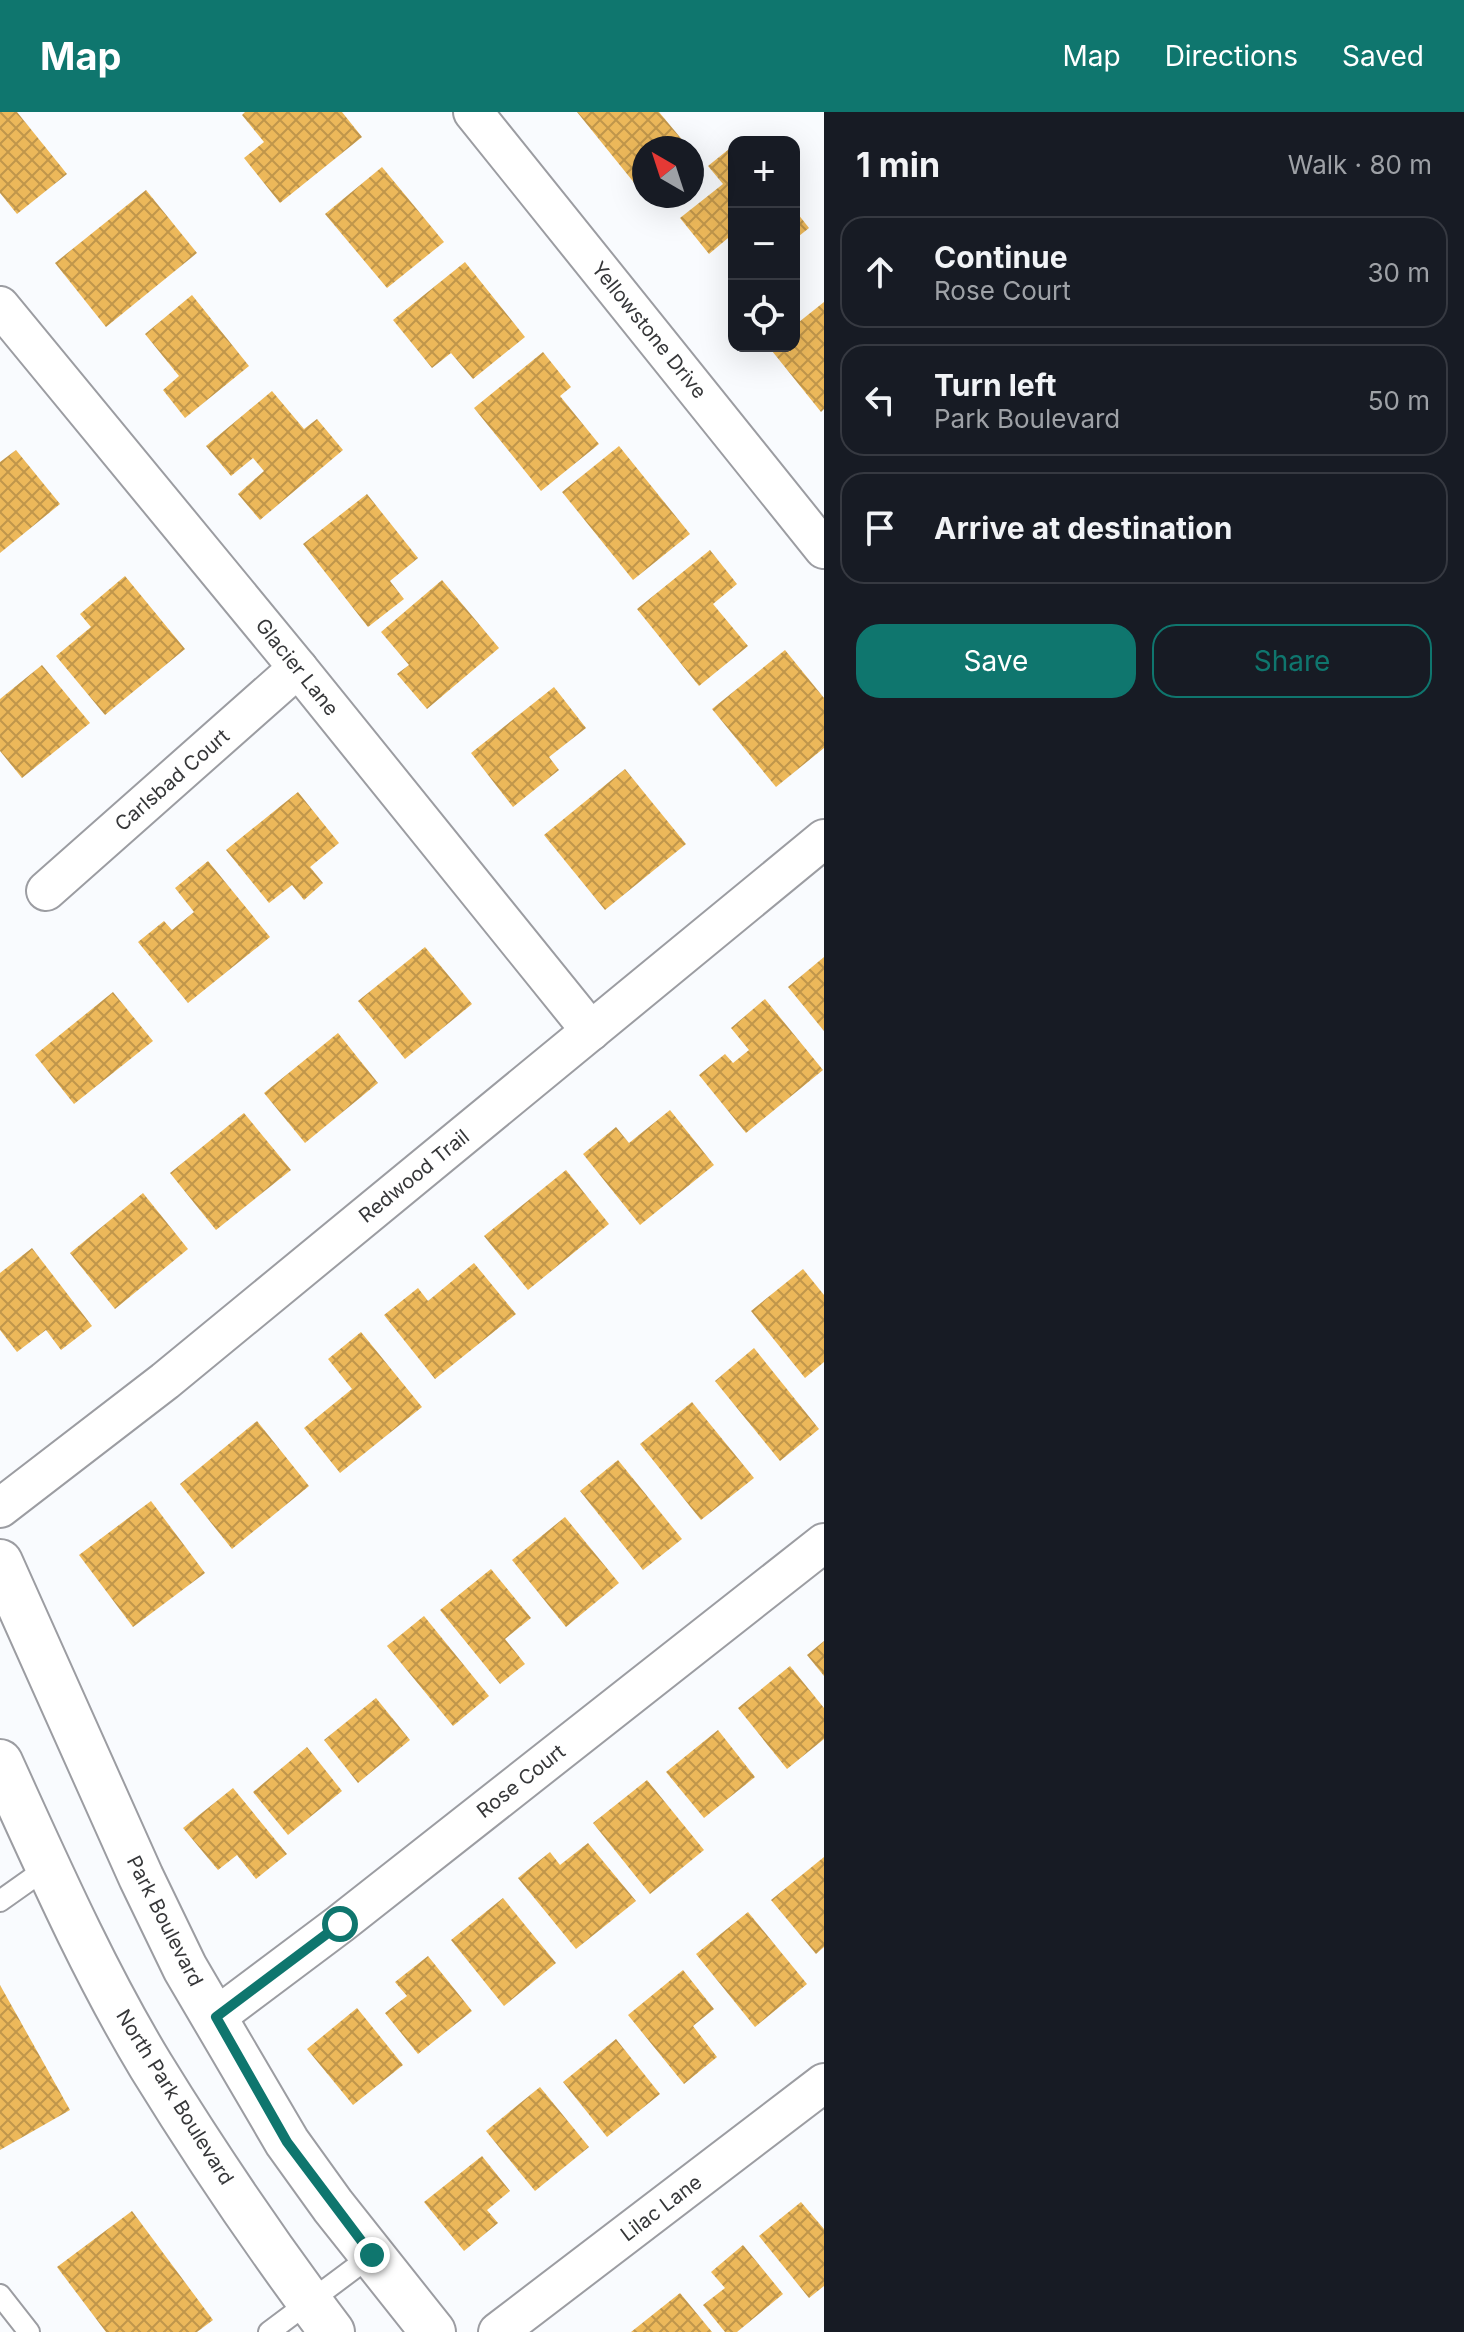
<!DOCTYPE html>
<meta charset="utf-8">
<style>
body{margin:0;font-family:Inter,sans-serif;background:#20242c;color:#f1f3f6}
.controls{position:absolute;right:24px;top:24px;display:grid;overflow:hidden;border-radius:16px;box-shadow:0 8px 32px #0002}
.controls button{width:72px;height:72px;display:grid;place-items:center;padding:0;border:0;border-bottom:2px solid #363941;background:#171b24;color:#f1f3f6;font:40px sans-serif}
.compass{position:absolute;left:632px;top:24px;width:72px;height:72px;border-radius:50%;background:#171b24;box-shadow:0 8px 32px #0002;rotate:321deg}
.stop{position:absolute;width:24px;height:24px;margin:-18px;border:6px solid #0f766e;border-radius:50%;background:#fff}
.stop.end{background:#0f766e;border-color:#fff;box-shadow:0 2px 8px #0008}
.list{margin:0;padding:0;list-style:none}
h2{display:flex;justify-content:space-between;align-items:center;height:104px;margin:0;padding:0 32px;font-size:34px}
h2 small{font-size:26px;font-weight:400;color:#9ea1a6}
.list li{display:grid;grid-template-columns:52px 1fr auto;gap:24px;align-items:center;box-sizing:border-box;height:112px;margin:0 16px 16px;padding:0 16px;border:2px solid #363941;border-radius:24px}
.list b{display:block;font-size:30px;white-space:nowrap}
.list p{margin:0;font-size:26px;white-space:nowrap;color:#9ea1a6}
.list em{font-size:26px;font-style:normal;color:#9ea1a6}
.actions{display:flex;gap:16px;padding:24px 32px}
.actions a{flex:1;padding:18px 0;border:2px solid #0f766e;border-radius:24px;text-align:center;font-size:28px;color:#0f766e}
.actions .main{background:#0f766e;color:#fff}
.icon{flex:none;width:44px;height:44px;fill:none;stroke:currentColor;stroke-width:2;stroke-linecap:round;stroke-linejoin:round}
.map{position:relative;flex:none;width:824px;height:2220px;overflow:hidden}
header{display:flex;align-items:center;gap:48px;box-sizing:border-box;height:112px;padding:0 40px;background:#0f766e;color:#fff}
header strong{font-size:38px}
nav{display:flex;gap:44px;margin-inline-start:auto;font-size:28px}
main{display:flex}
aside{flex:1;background:#171b24}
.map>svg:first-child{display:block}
</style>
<header>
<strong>Map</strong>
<nav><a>Map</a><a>Directions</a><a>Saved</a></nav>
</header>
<main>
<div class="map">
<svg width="824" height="2220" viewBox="0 0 824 2220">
<defs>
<pattern id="building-cross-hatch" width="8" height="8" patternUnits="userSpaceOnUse" patternTransform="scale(2)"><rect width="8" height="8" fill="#ecb85a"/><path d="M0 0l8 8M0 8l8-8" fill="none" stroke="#c0964b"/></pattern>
</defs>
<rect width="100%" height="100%" fill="#f9fbfe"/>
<!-- building -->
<g fill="url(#building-cross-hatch)">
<path d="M 0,0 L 17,0 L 67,62 L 17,102 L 0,81 Z"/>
<path d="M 245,0 L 342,0 L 362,25 L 280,91 L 244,46 L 264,30 L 242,3 Z"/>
<path d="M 577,0 L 659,0 L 689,36 L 644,36 L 644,83 Z"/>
<path d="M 734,33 L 734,121 L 709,142 L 680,106 L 723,72 L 708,54 Z"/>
<path d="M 382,55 L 444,130 L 387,176 L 325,102 Z"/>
<path d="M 146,78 L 197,141 L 106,215 L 55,151 Z"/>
<path d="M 794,97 L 809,116 L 794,128 Z"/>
<path d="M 465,150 L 525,225 L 473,267 L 451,241 L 432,256 L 393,208 Z"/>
<path d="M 192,183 L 249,254 L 185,306 L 163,278 L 179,264 L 145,222 Z"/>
<path d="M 824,190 L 824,297 L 821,300 L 768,234 L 794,234 L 794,214 Z"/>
<path d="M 543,240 L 571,275 L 560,284 L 599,332 L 541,379 L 474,296 Z"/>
<path d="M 272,279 L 304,317 L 317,307 L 343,338 L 260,408 L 238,382 L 264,359 L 253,346 L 231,364 L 206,334 Z"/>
<path d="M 619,334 L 690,422 L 633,468 L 562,380 Z"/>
<path d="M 16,338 L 60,392 L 0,441 L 0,350 Z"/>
<path d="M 367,382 L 418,446 L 390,469 L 404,487 L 368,515 L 303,432 Z"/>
<path d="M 710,438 L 737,472 L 713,492 L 748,534 L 699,574 L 637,497 Z"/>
<path d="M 125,464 L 185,537 L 105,603 L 56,544 L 91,515 L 80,502 Z"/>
<path d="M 442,468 L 499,536 L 427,597 L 397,562 L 409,553 L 381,520 Z"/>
<path d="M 785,538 L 824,586 L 824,636 L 776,675 L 712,597 Z"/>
<path d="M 42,553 L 90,611 L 22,666 L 0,639 L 0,587 Z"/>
<path d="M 554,575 L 586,616 L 549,645 L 559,658 L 513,695 L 471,641 Z"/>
<path d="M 625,657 L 686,732 L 605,798 L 544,723 Z"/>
<path d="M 298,680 L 339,731 L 310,755 L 323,771 L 304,788 L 292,773 L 269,791 L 226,738 Z"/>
<path d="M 208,749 L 270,825 L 188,891 L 138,830 L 164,809 L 172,818 L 194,800 L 175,776 Z"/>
<path d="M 425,835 L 472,892 L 405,947 L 358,889 Z"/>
<path d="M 824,845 L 824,919 L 788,875 Z"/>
<path d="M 113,880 L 153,929 L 74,992 L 35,943 Z"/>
<path d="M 765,887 L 823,958 L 746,1021 L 699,963 L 725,942 L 733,951 L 749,938 L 731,916 Z"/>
<path d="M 338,921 L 378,971 L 305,1031 L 264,981 Z"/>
<path d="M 670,998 L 714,1053 L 640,1113 L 583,1042 L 616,1015 L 629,1031 Z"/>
<path d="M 244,1001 L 291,1058 L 216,1118 L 170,1061 Z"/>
<path d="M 566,1058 L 609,1112 L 528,1178 L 484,1124 Z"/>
<path d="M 143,1081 L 188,1137 L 115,1197 L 70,1141 Z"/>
<path d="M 32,1136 L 92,1214 L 61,1238 L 46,1218 L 17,1240 L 0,1218 L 0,1161 Z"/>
<path d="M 474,1151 L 516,1202 L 435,1267 L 384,1203 L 418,1176 L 428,1189 Z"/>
<path d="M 803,1157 L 824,1183 L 824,1250 L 805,1266 L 751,1199 Z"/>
<path d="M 361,1220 L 422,1295 L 340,1361 L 304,1316 L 352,1277 L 328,1247 Z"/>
<path d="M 754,1236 L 819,1317 L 780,1349 L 715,1269 Z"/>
<path d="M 692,1290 L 754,1366 L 701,1408 L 640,1332 Z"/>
<path d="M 257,1309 L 309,1374 L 232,1437 L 180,1372 Z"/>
<path d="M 618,1348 L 682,1427 L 643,1458 L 580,1379 Z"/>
<path d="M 151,1389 L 205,1461 L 133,1515 L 79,1443 Z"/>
<path d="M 565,1405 L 619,1471 L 566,1515 L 512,1448 Z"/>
<path d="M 491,1457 L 531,1506 L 505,1527 L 525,1552 L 500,1572 L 440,1498 Z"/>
<path d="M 424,1504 L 489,1584 L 453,1614 L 387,1534 Z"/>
<path d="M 824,1529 L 824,1564 L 807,1543 Z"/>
<path d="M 790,1554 L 824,1596 L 824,1627 L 787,1657 L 738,1596 Z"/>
<path d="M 376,1586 L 410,1628 L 358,1671 L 324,1628 Z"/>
<path d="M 718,1618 L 755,1665 L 704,1706 L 666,1660 Z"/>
<path d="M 307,1635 L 342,1679 L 288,1723 L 253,1680 Z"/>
<path d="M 647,1668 L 704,1738 L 650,1782 L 593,1711 Z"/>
<path d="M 233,1676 L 287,1742 L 256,1767 L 237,1743 L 218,1758 L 183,1716 Z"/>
<path d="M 588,1731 L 636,1789 L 576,1837 L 518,1766 L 550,1740 L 560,1753 Z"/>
<path d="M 824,1745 L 824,1835 L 816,1842 L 771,1788 Z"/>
<path d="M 503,1786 L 556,1851 L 504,1894 L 451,1828 Z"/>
<path d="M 748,1800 L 807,1872 L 755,1915 L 696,1842 Z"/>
<path d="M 428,1844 L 472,1899 L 418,1942 L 385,1901 L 407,1884 L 395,1870 Z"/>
<path d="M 683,1858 L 714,1897 L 693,1914 L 717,1945 L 684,1972 L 628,1903 Z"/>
<path d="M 0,1873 L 70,1998 L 0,2038 Z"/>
<path d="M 357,1896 L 403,1953 L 353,1993 L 307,1937 Z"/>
<path d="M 616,1927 L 660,1982 L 607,2025 L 563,1970 Z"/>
<path d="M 540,1975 L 589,2035 L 535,2079 L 486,2019 Z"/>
<path d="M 482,2044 L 510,2079 L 487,2098 L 498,2111 L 464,2139 L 424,2090 Z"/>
<path d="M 801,2090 L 824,2117 L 824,2174 L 809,2186 L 759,2124 Z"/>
<path d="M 132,2099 L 213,2208 L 197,2220 L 106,2220 L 57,2155 Z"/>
<path d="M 743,2133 L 783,2182 L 737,2220 L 725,2220 L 703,2193 L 725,2176 L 711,2160 Z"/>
<path d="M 680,2181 L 712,2220 L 631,2220 Z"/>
</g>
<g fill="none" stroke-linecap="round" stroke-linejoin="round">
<defs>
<g id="service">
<path d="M 0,1789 L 48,1755"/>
<path d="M 0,2183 L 29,2220"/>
<path d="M 269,2220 L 372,2143"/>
</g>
<g id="minor">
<path d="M 473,0 L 824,437"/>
<path d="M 0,194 L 298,556 L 591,919"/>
<path d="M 46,779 L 298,556"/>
<path d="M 0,1396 L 165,1269 L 824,727"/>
<path d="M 216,1905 L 340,1812 L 824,1431"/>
<path d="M 498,2220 L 824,1971"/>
</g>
<g id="secondary">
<path d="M 0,1450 L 141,1765 L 185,1856 L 287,2030 L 333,2094 L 433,2220"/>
<path d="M 0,1650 C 47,1753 93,1858 151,1954 C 207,2045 268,2135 332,2220"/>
</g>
</defs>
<!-- service casing -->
<use href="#service" stroke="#9c9da2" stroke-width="24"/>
<!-- minor casing -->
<use href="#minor" stroke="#9c9da2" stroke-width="42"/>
<!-- secondary casing -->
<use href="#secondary" stroke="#9c9da2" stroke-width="48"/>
<!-- service -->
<use href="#service" stroke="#fff" stroke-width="20"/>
<!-- minor -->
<use href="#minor" stroke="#fff" stroke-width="38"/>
<!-- secondary -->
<use href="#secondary" stroke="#fff" stroke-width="44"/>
</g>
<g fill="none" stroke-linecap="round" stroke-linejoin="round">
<!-- route -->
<path stroke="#0f766e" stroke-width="10" d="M 340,1812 L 216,1905 L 287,2030 L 372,2143"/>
</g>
<g text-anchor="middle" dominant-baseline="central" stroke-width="8" stroke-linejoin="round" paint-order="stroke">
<!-- street labels -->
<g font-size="20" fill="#363739" stroke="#fff">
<text transform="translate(649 218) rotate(51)">Yellowstone Drive</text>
<text transform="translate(297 555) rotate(51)">Glacier Lane</text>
<text transform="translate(172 668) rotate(-41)">Carlsbad Court</text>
<text transform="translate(414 1064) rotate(-39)">Redwood Trail</text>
<text transform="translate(521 1669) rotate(-38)">Rose Court</text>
<text transform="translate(165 1809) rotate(63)">Park Boulevard</text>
<text transform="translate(175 1985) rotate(58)">North Park Boulevard</text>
<text transform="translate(661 2096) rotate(-37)">Lilac Lane</text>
</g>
</g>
</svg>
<div class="controls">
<button>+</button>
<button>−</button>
<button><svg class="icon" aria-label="locate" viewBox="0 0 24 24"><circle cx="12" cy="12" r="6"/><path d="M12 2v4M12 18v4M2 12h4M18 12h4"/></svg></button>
</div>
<svg class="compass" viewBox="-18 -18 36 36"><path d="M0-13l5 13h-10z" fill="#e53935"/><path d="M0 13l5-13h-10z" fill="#9ea1a6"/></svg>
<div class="stop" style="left:340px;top:1812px"></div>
<div class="stop end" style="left:372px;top:2143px"></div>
</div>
<aside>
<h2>1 min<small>Walk · 80 m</small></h2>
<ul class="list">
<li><svg class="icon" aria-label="ahead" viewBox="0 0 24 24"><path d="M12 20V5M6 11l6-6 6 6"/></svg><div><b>Continue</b><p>Rose Court</p></div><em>30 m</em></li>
<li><svg class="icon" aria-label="left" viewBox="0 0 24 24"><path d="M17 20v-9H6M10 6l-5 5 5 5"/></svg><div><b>Turn left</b><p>Park Boulevard</p></div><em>50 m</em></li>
<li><svg class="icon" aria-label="arrive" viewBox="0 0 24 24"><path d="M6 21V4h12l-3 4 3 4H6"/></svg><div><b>Arrive at destination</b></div></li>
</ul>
<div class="actions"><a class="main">Save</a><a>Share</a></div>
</aside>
</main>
